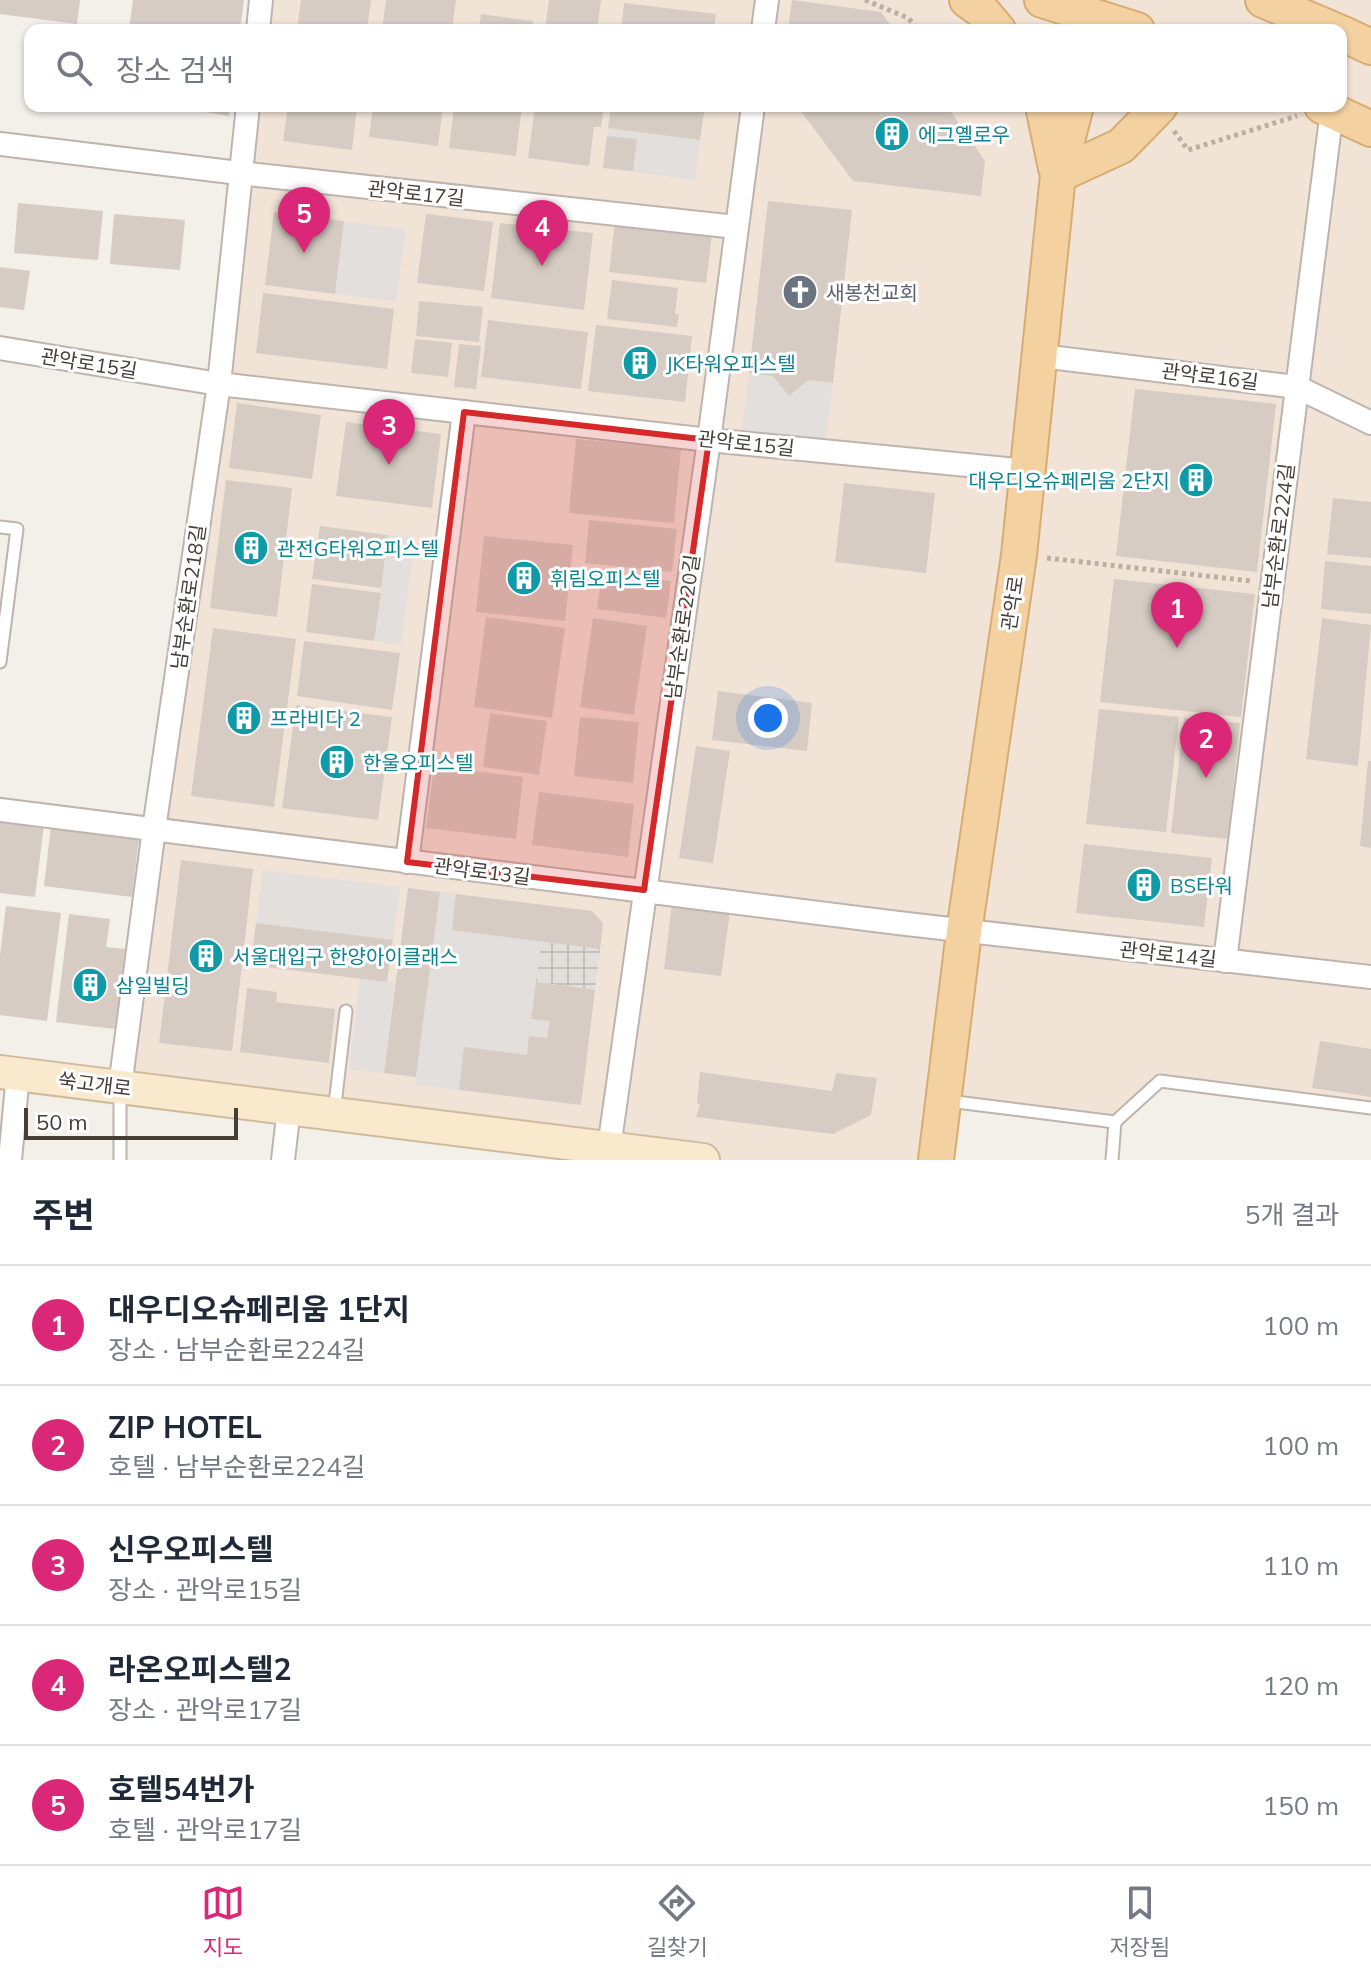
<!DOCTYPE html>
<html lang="ko">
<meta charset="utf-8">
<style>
body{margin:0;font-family:Mulish,"Noto Sans KR",sans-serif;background:#f2f2f3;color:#1f2937}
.scale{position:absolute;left:24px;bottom:20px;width:214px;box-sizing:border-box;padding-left:8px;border:4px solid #463f38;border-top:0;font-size:22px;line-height:28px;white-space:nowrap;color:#463f38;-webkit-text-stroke:6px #fff;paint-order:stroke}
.you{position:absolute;left:768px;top:718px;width:28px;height:28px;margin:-20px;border:6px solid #fff;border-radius:50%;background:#1a73e8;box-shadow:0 0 0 12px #1a73e833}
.badge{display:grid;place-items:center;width:52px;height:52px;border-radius:50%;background:#db2777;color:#fff;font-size:26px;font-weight:700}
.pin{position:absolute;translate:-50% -66px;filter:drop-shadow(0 2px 4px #0008)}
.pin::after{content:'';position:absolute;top:42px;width:28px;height:24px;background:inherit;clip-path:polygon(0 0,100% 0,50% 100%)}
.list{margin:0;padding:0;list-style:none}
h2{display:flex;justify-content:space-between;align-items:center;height:104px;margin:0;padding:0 32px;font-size:34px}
h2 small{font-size:26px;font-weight:400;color:#747a83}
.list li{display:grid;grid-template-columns:52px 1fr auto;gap:24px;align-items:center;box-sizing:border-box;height:120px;padding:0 32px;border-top:2px solid #e0e1e3}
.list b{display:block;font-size:30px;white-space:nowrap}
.list p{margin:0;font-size:26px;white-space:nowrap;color:#747a83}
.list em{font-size:26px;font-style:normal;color:#747a83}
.icon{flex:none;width:44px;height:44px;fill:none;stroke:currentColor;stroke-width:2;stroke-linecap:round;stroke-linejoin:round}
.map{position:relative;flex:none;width:1371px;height:1160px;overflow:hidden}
.search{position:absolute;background:#fff;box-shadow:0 2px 6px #0004;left:24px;right:24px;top:24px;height:88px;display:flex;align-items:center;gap:20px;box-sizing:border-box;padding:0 28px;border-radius:16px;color:#747a83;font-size:30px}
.sheet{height:704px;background:#fff}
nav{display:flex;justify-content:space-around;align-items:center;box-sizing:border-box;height:112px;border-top:2px solid #e0e1e3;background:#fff;font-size:22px;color:#747a83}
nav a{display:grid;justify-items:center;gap:4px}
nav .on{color:#db2777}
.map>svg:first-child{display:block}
</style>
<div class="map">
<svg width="1371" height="1160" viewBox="0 0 1371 1160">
<defs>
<pattern id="industrial-grid" width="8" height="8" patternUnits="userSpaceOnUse" patternTransform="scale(2)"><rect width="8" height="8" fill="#e2deda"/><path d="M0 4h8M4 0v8" fill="none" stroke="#c3c0bc"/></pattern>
</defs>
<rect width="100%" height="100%" fill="#f3efe9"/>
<!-- commercial -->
<path fill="#f2e3d7" d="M 261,0 L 1371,0 L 1371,1108 L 1160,1081 L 1115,1122 L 944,1100 L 936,1160 L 703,1160 L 120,1087 L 248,106 L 1341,106 L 1341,30 L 258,30 Z"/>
<!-- industrial -->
<path fill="url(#industrial-grid)" d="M 541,941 L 600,949 L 595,990 L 536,982 Z"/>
<!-- parking -->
<g fill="#e2dfdd">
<path d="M 608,128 L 700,140 L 695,180 L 603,168 Z"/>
<path d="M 344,221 L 406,229 L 396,302 L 335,294 Z"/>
<path d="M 749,373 L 773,376 L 789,395 L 808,380 L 833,383 L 825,447 L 741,437 Z"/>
<path d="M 388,535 L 415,538 L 401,645 L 374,641 Z"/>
<path d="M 263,870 L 400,887 L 393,940 L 256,923 Z"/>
<path d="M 440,892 L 456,894 L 541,941 L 531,1019 L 550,1021 L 547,1038 L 529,1036 L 527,1055 L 464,1048 L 459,1090 L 415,1085 Z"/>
<path d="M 360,978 L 395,983 L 384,1073 L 349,1069 Z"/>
</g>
<!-- building -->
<g fill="#d6ccc3">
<path d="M 0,0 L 80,0 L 77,24 L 0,14 Z"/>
<path d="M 133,0 L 244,0 L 240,30 L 129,30 Z"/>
<path d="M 301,0 L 371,0 L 367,30 L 297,30 Z"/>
<path d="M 386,0 L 456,0 L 452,30 L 382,30 Z"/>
<path d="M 549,0 L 601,0 L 597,30 L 545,30 Z"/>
<path d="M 792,0 L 881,12 L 894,30 L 788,30 Z"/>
<path d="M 624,3 L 716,14 L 714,30 L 621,30 Z"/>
<path d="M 481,14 L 533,21 L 531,30 L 479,30 Z"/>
<path d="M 105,106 L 145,106 L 144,112 L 105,108 Z"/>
<path d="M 171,106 L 230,106 L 229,116 Z"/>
<path d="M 288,106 L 357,106 L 352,150 L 283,141 Z"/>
<path d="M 373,106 L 443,106 L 438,146 L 369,137 Z"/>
<path d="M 454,106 L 522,106 L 516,156 L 449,148 Z"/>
<path d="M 535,106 L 604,106 L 601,127 L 594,127 L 589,166 L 528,158 Z"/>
<path d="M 611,106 L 705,106 L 700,140 L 608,128 Z"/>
<path d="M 797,106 L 947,106 L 985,161 L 981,196 L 853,181 Z"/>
<path d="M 607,136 L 637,139 L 633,171 L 603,168 Z"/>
<path d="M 768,201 L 852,210 L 833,383 L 808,380 L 789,396 L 773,376 L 749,373 Z"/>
<path d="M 18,203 L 103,211 L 98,260 L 14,253 Z"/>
<path d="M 274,212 L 344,221 L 335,294 L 265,285 Z"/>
<path d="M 114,214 L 185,220 L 180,270 L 110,264 Z"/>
<path d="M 426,214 L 493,222 L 484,291 L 417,283 Z"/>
<path d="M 500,223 L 593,233 L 584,310 L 491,298 Z"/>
<path d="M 615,223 L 712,234 L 706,283 L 609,272 Z"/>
<path d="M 0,267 L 30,271 L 24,310 L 0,307 Z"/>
<path d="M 612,280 L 678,288 L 675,314 L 679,314 L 677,327 L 607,319 Z"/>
<path d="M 263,293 L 394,309 L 387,369 L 256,353 Z"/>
<path d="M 419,301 L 483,307 L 479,342 L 416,336 Z"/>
<path d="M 488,320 L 588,332 L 581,389 L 481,377 Z"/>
<path d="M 596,325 L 692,336 L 685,402 L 588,391 Z"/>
<path d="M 415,339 L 452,343 L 448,377 L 411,373 Z"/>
<path d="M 459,344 L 481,346 L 476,389 L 454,387 Z"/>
<path d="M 1135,389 L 1276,404 L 1257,572 L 1116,556 Z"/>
<path d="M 237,403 L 321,415 L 312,479 L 229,468 Z"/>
<path d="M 346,422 L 441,434 L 432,508 L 336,496 Z"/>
<path d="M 576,439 L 681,449 L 674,523 L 569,513 Z"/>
<path d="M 226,480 L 292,488 L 277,617 L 210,608 Z"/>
<path d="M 844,483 L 935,493 L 926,573 L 835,562 Z"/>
<path d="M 1333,498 L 1371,502 L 1371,558 L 1327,554 Z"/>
<path d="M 589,520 L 677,529 L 672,572 L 585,563 Z"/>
<path d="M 320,526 L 388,535 L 381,588 L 312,579 Z"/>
<path d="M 484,536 L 573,545 L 565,621 L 476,612 Z"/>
<path d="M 1325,561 L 1371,566 L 1371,614 L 1321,609 Z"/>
<path d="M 602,572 L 671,581 L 666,618 L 597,609 Z"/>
<path d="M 1114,579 L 1255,594 L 1241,717 L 1100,702 Z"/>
<path d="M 312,584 L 381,593 L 374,641 L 306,632 Z"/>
<path d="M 486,617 L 565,628 L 552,718 L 474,707 Z"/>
<path d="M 593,618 L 647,626 L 634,715 L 580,707 Z"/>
<path d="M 1322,618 L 1371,625 L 1358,766 L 1306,759 Z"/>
<path d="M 213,628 L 296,639 L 274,807 L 191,796 Z"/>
<path d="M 304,641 L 400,653 L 392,710 L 297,696 Z"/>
<path d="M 718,691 L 812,703 L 807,751 L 712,740 Z"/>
<path d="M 296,705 L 392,717 L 378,820 L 282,808 Z"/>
<path d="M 1099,709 L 1179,717 L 1166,832 L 1086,824 Z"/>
<path d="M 490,713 L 547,721 L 539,775 L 483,767 Z"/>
<path d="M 580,717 L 639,722 L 633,783 L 574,776 Z"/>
<path d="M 1184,718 L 1240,723 L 1228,839 L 1171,833 Z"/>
<path d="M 696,746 L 730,751 L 713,863 L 679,858 Z"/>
<path d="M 1368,761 L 1371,761 L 1371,848 L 1360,846 Z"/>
<path d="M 434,766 L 523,777 L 516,839 L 426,828 Z"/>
<path d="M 539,792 L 634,804 L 628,857 L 532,845 Z"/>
<path d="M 0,820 L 44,825 L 35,897 L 0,893 Z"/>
<path d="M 51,826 L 139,837 L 132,897 L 44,886 Z"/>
<path d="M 1084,844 L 1212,858 L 1204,927 L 1076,913 Z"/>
<path d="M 181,860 L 253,869 L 232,1051 L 159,1043 Z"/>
<path d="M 408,888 L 440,892 L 416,1077 L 384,1073 Z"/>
<path d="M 456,894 L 592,911 L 603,923 L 600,949 L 452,930 Z"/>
<path d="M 672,904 L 730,912 L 721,976 L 664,969 Z"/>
<path d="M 6,906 L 61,913 L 47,1021 L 0,1015 L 0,955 Z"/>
<path d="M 69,914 L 110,919 L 106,947 L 125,949 L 115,1029 L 56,1022 Z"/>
<path d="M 256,923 L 393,940 L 387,982 L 251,965 Z"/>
<path d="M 536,982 L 595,990 L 581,1105 L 459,1090 L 464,1047 L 527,1055 L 529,1036 L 547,1038 L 550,1021 L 531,1019 Z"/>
<path d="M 247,988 L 277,992 L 276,1002 L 335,1009 L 329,1063 L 240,1052 Z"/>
<path d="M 1320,1041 L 1371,1049 L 1371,1097 L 1312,1088 Z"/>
<path d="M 700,1072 L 832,1091 L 836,1073 L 877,1078 L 871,1115 L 833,1134 L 696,1117 L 700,1105 L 697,1103 Z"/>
</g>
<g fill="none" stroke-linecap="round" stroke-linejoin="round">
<defs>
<g id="lane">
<path d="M 0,527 L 17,529 L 0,662"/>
<path d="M 120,1089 L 120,1160"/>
<path d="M 948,1101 L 1115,1122 L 1160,1081 L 1371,1108"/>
<path d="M 334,1113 L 346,1011"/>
<path d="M 1112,1160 L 1115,1122"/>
</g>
<g id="street">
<path d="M 258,30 L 261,0"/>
<path d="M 763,30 L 767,0"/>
<path d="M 0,144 L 239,173 L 736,227"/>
<path d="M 0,348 L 219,384 L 709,440 L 1028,471"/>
<path d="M 1041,356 L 1297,387 L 1371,423"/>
<path d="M 0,810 L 898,923 L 1371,977"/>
<path d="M 407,862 L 464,412"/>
<path d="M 1225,961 L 1332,110"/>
<path d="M 120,1087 L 154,829 L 219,384 L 248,106"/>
<path d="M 609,1148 L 709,440 L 753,106"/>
<path d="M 10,1160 L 18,1074"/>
<path d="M 283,1160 L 289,1108"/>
</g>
<path id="secondary" d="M 0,1072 L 703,1160"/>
<g id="primary">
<path d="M 967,0 L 981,10 L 998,30"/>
<path d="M 1042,0 L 1137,30"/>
<path d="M 1263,0 L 1334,30"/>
<path d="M 1341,33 L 1371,47"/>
<path d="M 1043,106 L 1056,168"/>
<path d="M 1322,106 L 1371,129"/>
<path d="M 1058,175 L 1121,146 L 1160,106"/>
<path d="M 936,1160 L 964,932 L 1019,555 L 1058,175 L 1076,106"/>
</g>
</defs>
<!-- lane casing -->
<use href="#lane" stroke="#bdb5ad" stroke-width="15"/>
<!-- street casing -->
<use href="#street" stroke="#bdb5ad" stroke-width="26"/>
<!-- secondary casing -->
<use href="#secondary" stroke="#cdbb9d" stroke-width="36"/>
<!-- primary casing -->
<use href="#primary" stroke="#d7ac73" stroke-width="38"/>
<!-- path -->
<g stroke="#bdaf9f" stroke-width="5" stroke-dasharray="4 4" stroke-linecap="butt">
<path d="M 865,0 L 908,18 L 919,30"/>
<path d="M 1174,131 L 1188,150 L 1297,116"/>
<path d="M 1047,558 L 1251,581"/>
</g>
<!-- lane -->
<use href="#lane" stroke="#fff" stroke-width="11"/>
<!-- street -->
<use href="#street" stroke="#fff" stroke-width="22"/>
<!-- secondary -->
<use href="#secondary" stroke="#f9e9cd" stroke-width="32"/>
<!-- primary -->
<use href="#primary" stroke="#f3d1a1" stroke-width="34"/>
</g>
<!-- marked area -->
<path fill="#d62828" fill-opacity="0.2" stroke="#d62828" stroke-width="6" stroke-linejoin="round" d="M 464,412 L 709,440 L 644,890 L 407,862 Z"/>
<!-- icons -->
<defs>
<symbol id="building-disc" viewBox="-11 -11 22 22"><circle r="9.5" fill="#0f9aa8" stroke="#fff"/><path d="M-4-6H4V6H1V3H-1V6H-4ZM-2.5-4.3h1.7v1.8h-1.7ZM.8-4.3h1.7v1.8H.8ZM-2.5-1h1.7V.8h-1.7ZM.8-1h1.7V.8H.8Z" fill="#fff"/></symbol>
<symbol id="church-disc" viewBox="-11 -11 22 22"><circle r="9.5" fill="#6b7280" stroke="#fff"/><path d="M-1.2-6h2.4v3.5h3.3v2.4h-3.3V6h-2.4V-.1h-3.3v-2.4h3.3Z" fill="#fff"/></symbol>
</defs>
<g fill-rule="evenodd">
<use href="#building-disc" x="872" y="114" width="40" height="40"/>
<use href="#church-disc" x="780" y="272" width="40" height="40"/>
<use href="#building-disc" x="620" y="343" width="40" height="40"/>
<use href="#building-disc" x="1176" y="460" width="40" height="40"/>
<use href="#building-disc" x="231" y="528" width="40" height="40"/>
<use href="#building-disc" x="504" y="558" width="40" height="40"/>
<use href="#building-disc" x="224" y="698" width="40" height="40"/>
<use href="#building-disc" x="317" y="742" width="40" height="40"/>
<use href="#building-disc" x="1124" y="865" width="40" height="40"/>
<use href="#building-disc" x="186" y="936" width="40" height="40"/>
<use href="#building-disc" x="70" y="965" width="40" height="40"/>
</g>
<g text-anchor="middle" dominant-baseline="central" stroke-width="6" stroke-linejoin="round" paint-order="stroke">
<!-- culture labels -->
<g font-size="20" fill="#0d838f" stroke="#fff" text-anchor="start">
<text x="918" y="134">에그옐로우</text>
<text x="666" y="363">JK타워오피스텔</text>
<text x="1170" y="480" text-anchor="end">대우디오슈페리움 2단지</text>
<text x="277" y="548">관전G타워오피스텔</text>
<text x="550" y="578">휘림오피스텔</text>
<text x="270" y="718">프라비다 2</text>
<text x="363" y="762">한울오피스텔</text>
<text x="1170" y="885">BS타워</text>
<text x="232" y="956">서울대입구 한양아이클래스</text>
<text x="116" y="985">삼일빌딩</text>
</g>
<!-- street labels -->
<g font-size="20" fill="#463f38" stroke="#fff">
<text transform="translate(416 193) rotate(6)">관악로17길</text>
<text transform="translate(89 363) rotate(9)">관악로15길</text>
<text transform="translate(1210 376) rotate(7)">관악로16길</text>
<text transform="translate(746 443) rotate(6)">관악로15길</text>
<text transform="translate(1278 536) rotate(-83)">남부순환로224길</text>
<text transform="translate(188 597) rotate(-82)">남부순환로218길</text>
<text transform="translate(1012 603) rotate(-82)">관악로</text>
<text transform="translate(682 627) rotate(-82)">남부순환로220길</text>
<text transform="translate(482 871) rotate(7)">관악로13길</text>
<text transform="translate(1168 954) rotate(6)">관악로14길</text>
<text transform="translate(95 1084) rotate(7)">쑥고개로</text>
</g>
<!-- worship labels -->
<g font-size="20" fill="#5b616d" stroke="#fff" text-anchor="start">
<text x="826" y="292">새봉천교회</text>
</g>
</g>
</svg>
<div class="scale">50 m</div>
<div class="you"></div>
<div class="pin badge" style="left:1177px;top:648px">1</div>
<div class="pin badge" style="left:1206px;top:778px">2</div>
<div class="pin badge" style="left:389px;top:465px">3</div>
<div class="pin badge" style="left:542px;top:266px">4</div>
<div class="pin badge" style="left:304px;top:253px">5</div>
<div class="search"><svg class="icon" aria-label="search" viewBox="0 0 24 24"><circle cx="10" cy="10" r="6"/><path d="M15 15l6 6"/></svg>장소 검색</div>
</div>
<section class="sheet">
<h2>주변<small>5개 결과</small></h2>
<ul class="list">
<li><span class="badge">1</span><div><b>대우디오슈페리움 1단지</b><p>장소 · 남부순환로224길</p></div><em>100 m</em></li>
<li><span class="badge">2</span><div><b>ZIP HOTEL</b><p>호텔 · 남부순환로224길</p></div><em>100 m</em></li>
<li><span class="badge">3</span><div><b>신우오피스텔</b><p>장소 · 관악로15길</p></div><em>110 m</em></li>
<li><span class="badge">4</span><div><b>라온오피스텔2</b><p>장소 · 관악로17길</p></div><em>120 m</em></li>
<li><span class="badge">5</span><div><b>호텔54번가</b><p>호텔 · 관악로17길</p></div><em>150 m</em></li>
</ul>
</section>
<nav>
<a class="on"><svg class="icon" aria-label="map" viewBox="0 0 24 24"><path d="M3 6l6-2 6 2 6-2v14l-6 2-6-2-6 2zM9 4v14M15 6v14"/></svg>지도</a>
<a><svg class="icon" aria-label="directions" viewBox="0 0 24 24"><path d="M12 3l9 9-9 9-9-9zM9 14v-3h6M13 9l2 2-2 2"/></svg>길찾기</a>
<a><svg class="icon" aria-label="saved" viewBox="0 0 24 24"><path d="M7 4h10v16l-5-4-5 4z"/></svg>저장됨</a>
</nav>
